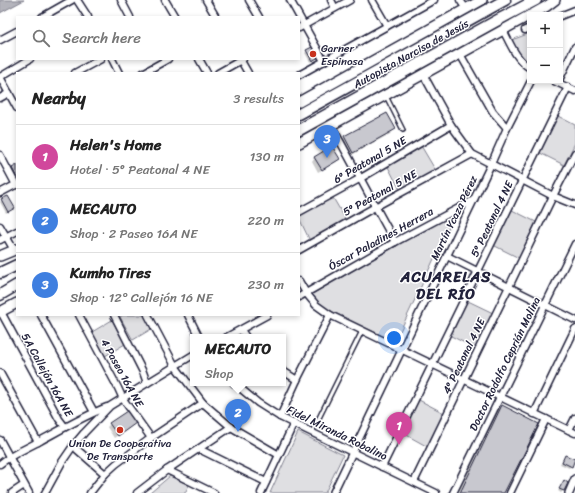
<!DOCTYPE html>
<meta charset="utf-8">
<style>
body{margin:0;font-family:Sriracha,sans-serif;background:#f2f2f2;color:#222}
.controls{position:absolute;right:12px;top:12px;display:grid;overflow:hidden;border-radius:0px;box-shadow:0 2px 6px #0003}
.controls button{width:36px;height:36px;display:grid;place-items:center;padding:0;border:0;border-bottom:1px solid #e0e0e0;background:#fff;color:#222;font:20px sans-serif}
.you{position:absolute;left:394px;top:338px;width:14px;height:14px;margin:-10px;border:3px solid #fff;border-radius:50%;background:#1a73e8;box-shadow:0 0 0 6px #1a73e833}
.badge{display:grid;place-items:center;width:26px;height:26px;border-radius:50%;background:#c8321e;color:#fff;font-size:13px;font-weight:700}
.pin{position:absolute;translate:-50% -33px;filter:drop-shadow(0 1px 2px #0008)}
.pin::after{content:'';position:absolute;top:21px;width:14px;height:12px;background:inherit;clip-path:polygon(0 0,100% 0,50% 100%)}
.popup{position:absolute;left:190px;top:334px;width:96px;height:52px;box-sizing:border-box;display:grid;place-content:center;border-radius:0px;background:#fff;filter:drop-shadow(0 1px 3px #0005);font-size:13px;white-space:nowrap;color:#767676}
.popup b{font-size:15px;color:#222}
.popup::after{content:'';position:absolute;left:50%;top:100%;margin-left:-8px;border:8px solid transparent;border-top-color:#fff}
.list{margin:0;padding:0;list-style:none}
h2{display:flex;justify-content:space-between;align-items:center;height:52px;margin:0;padding:0 16px;font-size:17px}
h2 small{font-size:13px;font-weight:400;color:#767676}
.list li{display:grid;grid-template-columns:26px 1fr auto;gap:12px;align-items:center;box-sizing:border-box;height:64px;padding:0 16px;border-top:1px solid #e0e0e0}
.list b{display:block;font-size:15px;white-space:nowrap}
.list p{margin:0;font-size:13px;white-space:nowrap;color:#767676}
.list em{font-size:13px;font-style:normal;color:#767676}
.icon{flex:none;width:22px;height:22px;fill:none;stroke:currentColor;stroke-width:2;stroke-linecap:round;stroke-linejoin:round}
.map{position:relative;flex:none;width:575px;height:493px;overflow:hidden}
.search{position:absolute;background:#fff;box-shadow:0 2px 6px #0003;left:16px;top:16px;width:284px;height:44px;display:flex;align-items:center;gap:10px;box-sizing:border-box;padding:0 14px;border-radius:0px;color:#767676;font-size:15px}
.panel{position:absolute;background:#fff;box-shadow:0 2px 6px #0003;left:16px;top:72px;width:284px;height:244px;border-radius:0px}
.map>svg:first-child{display:block}
</style>
<div class="map">
<svg width="575" height="493" viewBox="0 0 575 493">
<rect width="100%" height="100%" fill="#fff"/>
<filter id="ink" filterUnits="userSpaceOnUse"><feTurbulence type="fractalNoise" baseFrequency=".025" numOctaves="2"/><feDisplacementMap in="SourceGraphic" scale="8" xChannelSelector="R" yChannelSelector="G"/><feConvolveMatrix kernelMatrix="1 2 1 2 8 2 1 2 1" color-interpolation-filters="sRGB"/></filter>
<g filter="url(#ink)">
<!-- green -->
<g fill="#dfdfe2" stroke="#80808e">
<path d="M 530,33 L 530,63 C 521,59 516,48 512,40 Z"/>
<path d="M 556,115 L 575,125 L 575,143 L 564,165 L 538,152 Z"/>
<path d="M 420,144 L 436,171 L 400,190 L 386,163 Z"/>
<path d="M 332,196 L 346,220 L 310,241 L 299,218 L 299,214 Z"/>
<path d="M 510,209 L 536,222 L 519,258 L 493,245 Z"/>
<path d="M 456,212 L 395,342 L 317,304 L 312,294 Z"/>
<path d="M 466,300 L 493,313 L 475,348 L 449,335 Z"/>
<path d="M 123,315 L 146,315 L 153,328 L 133,340 L 120,317 Z"/>
<path d="M 112,320 L 125,344 L 105,356 L 92,332 Z"/>
<path d="M 417,399 L 444,413 L 428,447 L 401,432 Z"/>
<path d="M 298,432 L 343,455 L 325,493 L 270,493 Z"/>
<path d="M 170,476 L 189,485 L 185,493 L 150,493 Z"/>
</g>
<!-- water -->
<path fill="#b4b4bc" stroke="#7a7a88" d="M 0,0 L 24,0 L 0,13 Z"/>
<!-- shadow -->
<g fill="#0003">
<path d="M 307,51 L 318,57 L 310,62 L 305,53 Z"/>
<path d="M 387,114 L 395,129 L 390,134 L 348,157 L 340,142 L 345,137 Z"/>
<path d="M 315,157 L 339,159 L 336,162 L 318,172 L 312,161 Z"/>
<path d="M 17,166 L 17,182 L 10,171 Z"/>
<path d="M 2,200 L 14,208 L 6,213 L 0,202 Z"/>
<path d="M 502,406 L 503,493 L 458,493 L 498,410 Z"/>
<path d="M 135,423 L 114,438 L 107,427 L 110,424 Z"/>
<path d="M 565,456 L 571,466 L 569,468 L 560,464 L 563,458 Z"/>
<path d="M 564,482 L 563,491 L 561,493 L 558,491 Z"/>
</g>
<!-- building -->
<g fill="#c8c8cf" stroke="#22223b">
<path d="M 314,46 L 319,57 L 312,61 L 306,50 Z"/>
<path d="M 387,113 L 396,129 L 353,153 L 344,136 Z"/>
<path d="M 332,146 L 340,159 L 322,170 L 314,157 Z"/>
<path d="M 17,165 L 17,178 L 12,168 Z"/>
<path d="M 8,196 L 15,208 L 8,212 L 1,199 Z"/>
<path d="M 502,405 L 539,424 L 504,493 L 460,493 Z"/>
<path d="M 127,411 L 136,423 L 118,436 L 109,423 Z"/>
<path d="M 565,455 L 575,459 L 572,467 L 562,462 Z"/>
<path d="M 564,480 L 568,483 L 564,491 L 559,489 Z"/>
</g>
<g fill="none" stroke-linecap="round" stroke-linejoin="round">
<defs>
<g id="service">
<path d="M 386,96 L 403,130"/>
<path d="M 312,432 L 362,331"/>
</g>
<g id="minor">
<path d="M 77,0 L 88,17"/>
<path d="M 121,0 L 130,17"/>
<path d="M 165,0 L 175,17"/>
<path d="M 206,0 L 216,17"/>
<path d="M 249,0 L 259,17"/>
<path d="M 290,0 L 324,61"/>
<path d="M 331,0 L 335,8"/>
<path d="M 372,0 L 387,26"/>
<path d="M 460,0 L 466,9"/>
<path d="M 560,16 L 575,10"/>
<path d="M 42,17 L 72,0"/>
<path d="M 299,28 L 350,0"/>
<path d="M 503,30 C 510,43 516,60 530,68"/>
<path d="M 525,30 L 530,28"/>
<path d="M 0,40 L 17,31"/>
<path d="M 460,54 L 493,112 L 507,128"/>
<path d="M 112,59 L 119,73"/>
<path d="M 199,59 L 207,73"/>
<path d="M 240,59 L 248,73"/>
<path d="M 75,73 L 101,59"/>
<path d="M 143,73 L 168,59"/>
<path d="M 218,73 L 243,59"/>
<path d="M 423,74 L 451,125 L 472,154 L 553,196 L 575,205"/>
<path d="M 299,75 L 434,0"/>
<path d="M 0,77 L 17,108"/>
<path d="M 0,77 L 30,59"/>
<path d="M 560,78 L 575,47"/>
<path d="M 554,81 L 575,91"/>
<path d="M 0,98 L 9,93"/>
<path d="M 331,125 C 353,164 373,203 395,242"/>
<path d="M 0,155 L 16,185"/>
<path d="M 0,193 L 17,184"/>
<path d="M 299,212 L 361,178 L 451,125"/>
<path d="M 0,226 L 14,250"/>
<path d="M 0,240 L 17,231"/>
<path d="M 299,250 L 375,207 L 472,154"/>
<path d="M 447,256 L 575,320"/>
<path d="M 299,281 L 306,293 L 316,305 L 330,315 L 575,433"/>
<path d="M 299,297 L 395,242 L 474,200"/>
<path d="M 1,312 L 59,419 L 65,427"/>
<path d="M 41,315 L 94,412"/>
<path d="M 79,315 L 118,388 L 123,399 L 151,438"/>
<path d="M 114,315 L 143,372 L 147,383"/>
<path d="M 148,315 L 175,366 L 203,403 L 231,427 L 279,455"/>
<path d="M 188,315 L 199,337"/>
<path d="M 241,330 L 246,337"/>
<path d="M 227,337 L 267,315"/>
<path d="M 283,371 L 297,380"/>
<path d="M 0,373 L 38,442"/>
<path d="M 234,383 L 258,403 L 280,417 L 436,493"/>
<path d="M 534,414 L 575,329"/>
<path d="M 280,417 L 297,380 L 330,315"/>
<path d="M 569,430 L 575,418"/>
<path d="M 0,440 L 29,493"/>
<path d="M 73,446 L 105,474"/>
<path d="M 199,449 L 266,482"/>
<path d="M 0,464 C 12,454 27,448 40,441 C 62,429 84,416 107,407"/>
<path d="M 382,467 L 568,87"/>
<path d="M 167,470 L 214,493"/>
<path d="M 414,482 L 553,196 L 575,153"/>
<path d="M 12,493 L 24,485"/>
<path d="M 45,493 L 62,462 L 73,446 L 84,433 L 110,406 L 175,366 L 193,355"/>
<path d="M 90,493 L 105,474 L 116,464 L 151,438 L 203,403"/>
<path d="M 137,493 L 167,470 L 231,427"/>
<path d="M 261,493 L 294,423"/>
<path d="M 333,493 L 491,164 L 507,128 L 531,81"/>
<path d="M 453,493 L 575,244"/>
<path d="M 510,493 L 546,419"/>
</g>
<path id="tertiary" d="M 569,493 L 575,479"/>
<g id="primary">
<path d="M 531,15 L 547,6 L 555,0"/>
<path d="M 299,102 L 482,0"/>
<path d="M 299,143 L 530,15"/>
<path d="M 0,256 L 17,249"/>
<path d="M 0,312 L 17,303"/>
</g>
<g id="trunk">
<path d="M 299,114 L 505,0"/>
<path d="M 299,130 L 498,20 L 536,0"/>
<path d="M 0,273 L 17,265"/>
<path d="M 0,295 L 17,285"/>
</g>
</defs>
<!-- service casing -->
<use href="#service" stroke="#22223b" stroke-width="6"/>
<!-- minor casing -->
<use href="#minor" stroke="#22223b" stroke-width="9"/>
<!-- tertiary casing -->
<use href="#tertiary" stroke="#22223b" stroke-width="10"/>
<!-- primary casing -->
<use href="#primary" stroke="#22223b" stroke-width="12"/>
<!-- trunk casing -->
<use href="#trunk" stroke="#22223b" stroke-width="13"/>
<!-- service -->
<use href="#service" stroke="#fff" stroke-width="3"/>
<!-- minor -->
<use href="#minor" stroke="#fff" stroke-width="6"/>
<!-- tertiary -->
<use href="#tertiary" stroke="#fff" stroke-width="7"/>
<!-- primary -->
<use href="#primary" stroke="#fff" stroke-width="9"/>
<!-- trunk -->
<use href="#trunk" stroke="#fff" stroke-width="10"/>
</g>
</g>
<!-- markers -->
<g fill="#c8321e" stroke="#fff" stroke-width="1.5">
<circle cx="313" cy="54" r="4"/>
<circle cx="120" cy="430" r="4"/>
</g>
<g text-anchor="middle" dominant-baseline="central" stroke-width="3" stroke-linejoin="round" paint-order="stroke">
<!-- poi labels -->
<g font-size="11" fill="#22223b" stroke="#fff" text-anchor="start">
<text x="321" y="48">Garner<tspan x="321" dy="13">Espinosa</tspan></text>
<text x="120" y="443" text-anchor="middle">Union De Cooperativa<tspan x="120" dy="13">De Transporte</tspan></text>
</g>
<!-- street labels -->
<g font-size="11" fill="#22223b" stroke="#fff">
<text transform="translate(411 54) rotate(-29)">Autopista Narcisa de Jesús</text>
<text transform="translate(370 160) rotate(-30)">6º Peatonal 5 NE</text>
<text transform="translate(380 193) rotate(-29)">5º Peatonal 5 NE</text>
<text transform="translate(454 218) rotate(-64)">Martín Ycaza Pérez</text>
<text transform="translate(492 219) rotate(-64)">5º Peatonal 4 NE</text>
<text transform="translate(381 239) rotate(-29)">Óscar Paladines Herrera</text>
<text transform="translate(464 356) rotate(-64)">4º Peatonal 4 NE</text>
<text transform="translate(505 364) rotate(-64)">Doctor Rodolfo Ceprián Molina</text>
<text transform="translate(122 373) rotate(61)">4 Paseo 16A NE</text>
<text transform="translate(47 375) rotate(61)">5A Callejón 16A NE</text>
<text transform="translate(337 433) rotate(26)">Fidel Miranda Robalino</text>
</g>
<!-- district labels -->
<g font-size="15" font-weight="bold" letter-spacing="1" fill="#22223b" stroke="#fff">
<text x="446" y="277">ACUARELAS<tspan x="446" dy="17">DEL RÍO</tspan></text>
</g>
</g>
</svg>
<div class="controls">
<button>+</button>
<button>−</button>
</div>
<div class="you"></div>
<div class="pin badge" style="left:399px;top:445px;background:#d1479c">1</div>
<div class="pin badge" style="left:238px;top:432px;background:#3f7fe0">2</div>
<div class="popup"><b>MECAUTO</b>Shop</div>
<div class="pin badge" style="left:327px;top:158px;background:#3f7fe0">3</div>
<div class="search"><svg class="icon" aria-label="search" viewBox="0 0 24 24"><circle cx="10" cy="10" r="6"/><path d="M15 15l6 6"/></svg>Search here</div>
<section class="panel">
<h2>Nearby<small>3 results</small></h2>
<ul class="list">
<li><span class="badge" style="background:#d1479c">1</span><div><b>Helen's Home</b><p>Hotel · 5º Peatonal 4 NE</p></div><em>130 m</em></li>
<li><span class="badge" style="background:#3f7fe0">2</span><div><b>MECAUTO</b><p>Shop · 2 Paseo 16A NE</p></div><em>220 m</em></li>
<li><span class="badge" style="background:#3f7fe0">3</span><div><b>Kumho Tires</b><p>Shop · 12° Callejón 16 NE</p></div><em>230 m</em></li>
</ul>
</section>
</div>
